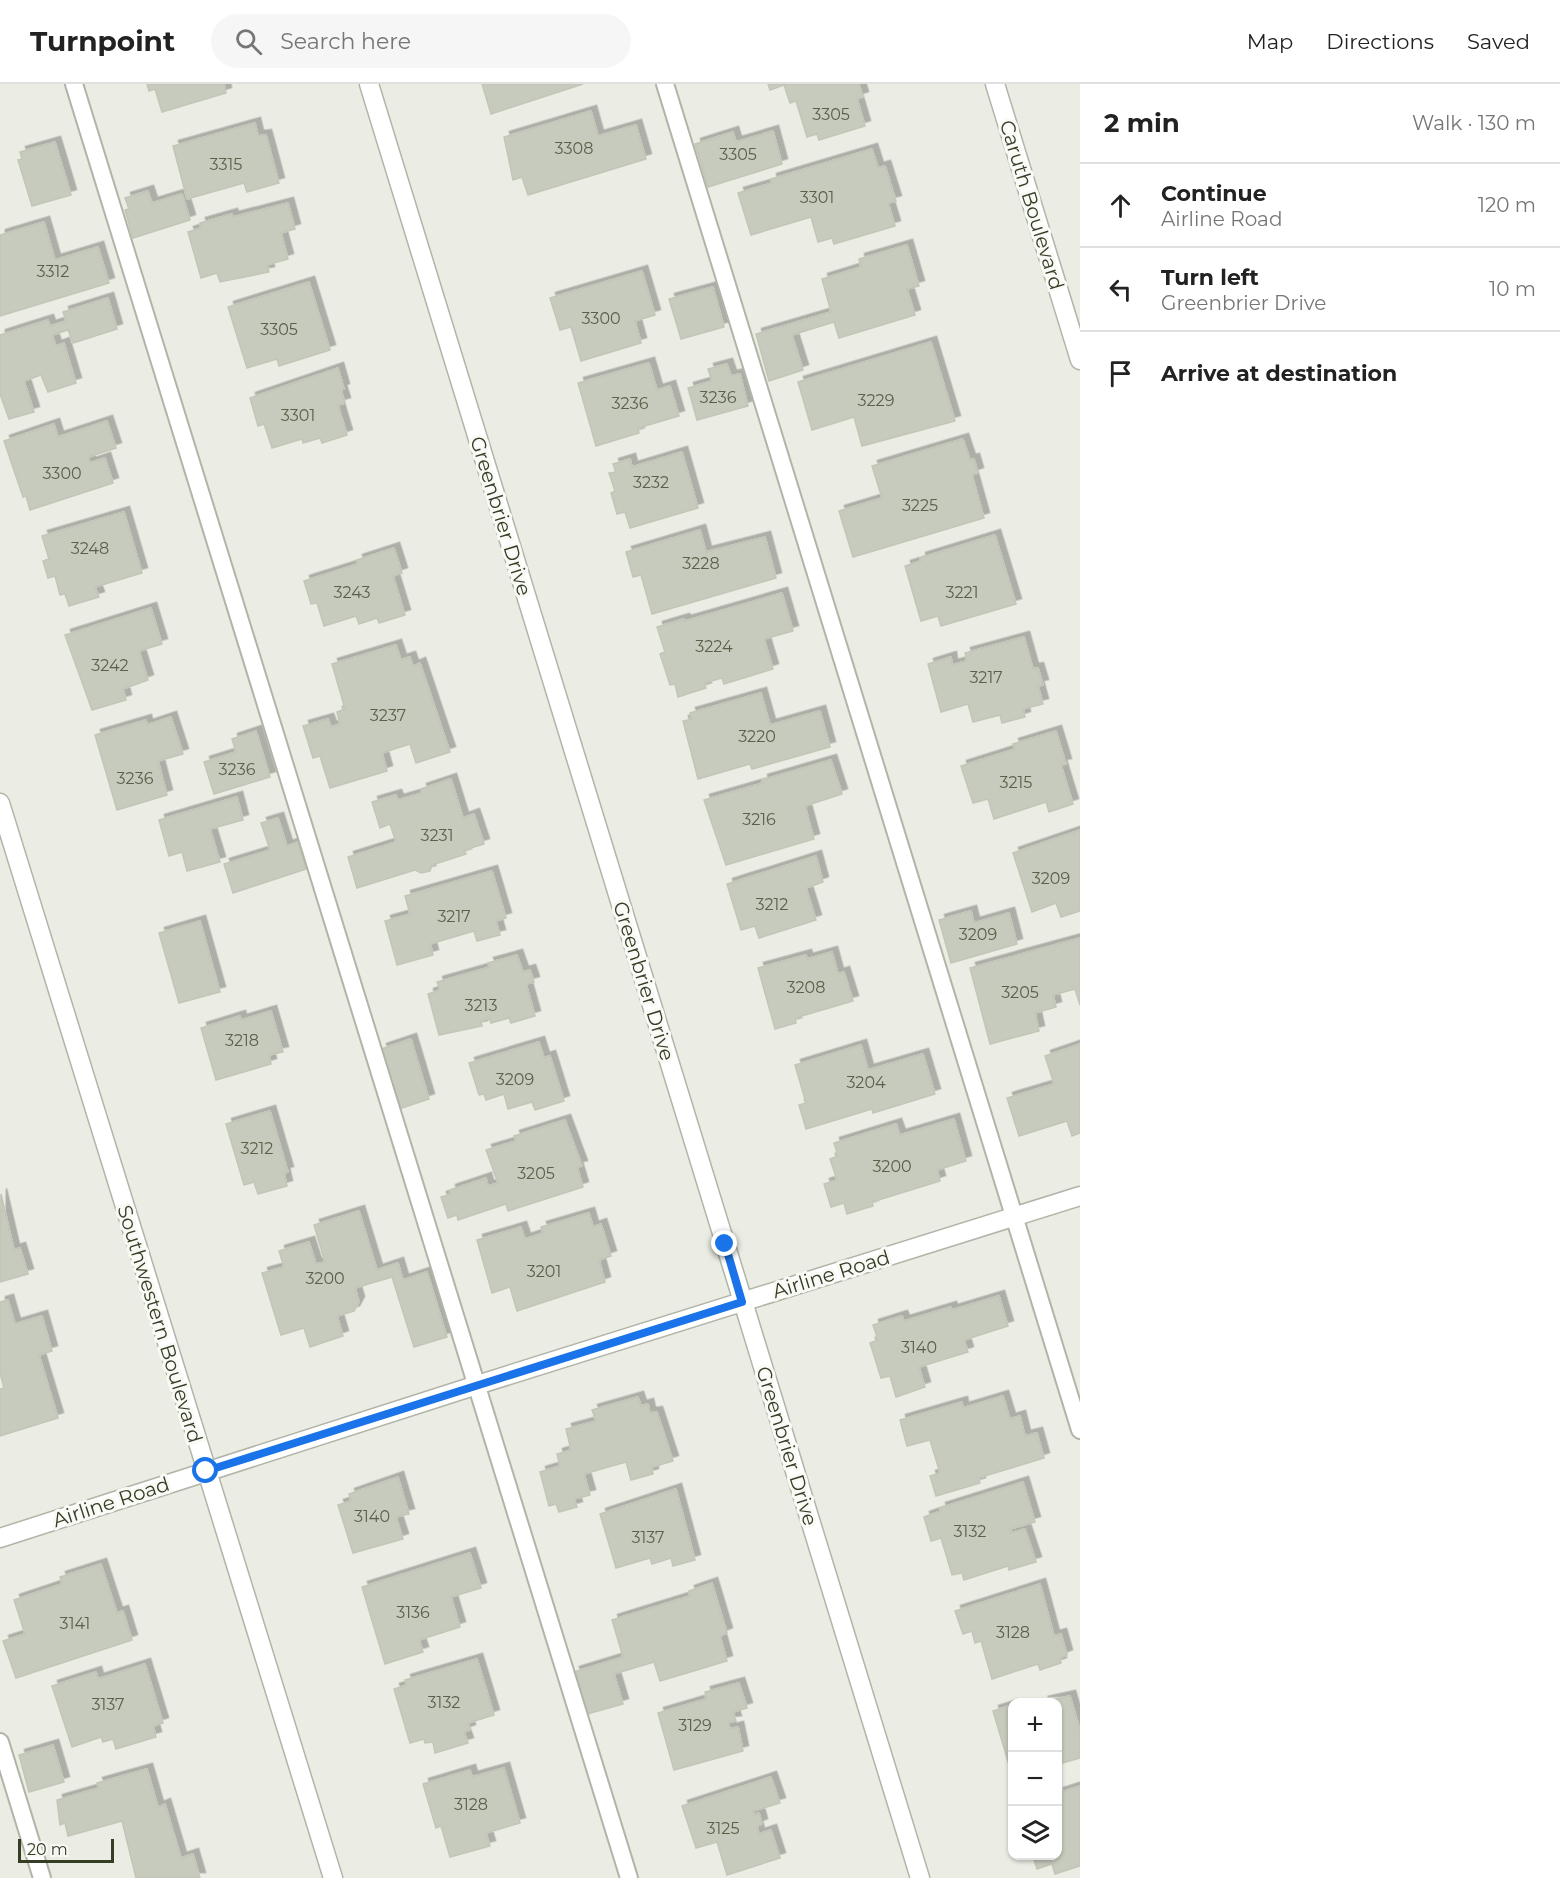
<!DOCTYPE html>
<meta charset="utf-8">
<style>
body{margin:0;font-family:Montserrat,sans-serif;background:#f6f6f6;color:#222}
.controls{position:absolute;right:18px;bottom:18px;display:grid;overflow:hidden;border-radius:12px;box-shadow:0 2px 4px #0004}
.controls button{width:54px;height:54px;display:grid;place-items:center;padding:0;border:0;border-bottom:2px solid #e0e0e0;background:#fff;color:#222;font:30px sans-serif}
.scale{position:absolute;left:18px;bottom:15px;width:96px;box-sizing:border-box;padding-left:6px;border:3px solid #343e25;border-top:0;font-size:16px;line-height:21px;white-space:nowrap;color:#343e25;-webkit-text-stroke:4px #f9f9f5;paint-order:stroke}
.stop{position:absolute;width:18px;height:18px;margin:-14px;border:4px solid #1a73e8;border-radius:50%;background:#fff}
.stop.end{background:#1a73e8;border-color:#fff;box-shadow:0 2px 6px #0008}
.list{margin:0;padding:0;list-style:none}
h2{display:flex;justify-content:space-between;align-items:center;height:78px;margin:0;padding:0 24px;font-size:26px}
h2 small{font-size:20px;font-weight:400;color:#767676}
.list li{display:grid;grid-template-columns:39px 1fr auto;gap:18px;align-items:center;box-sizing:border-box;height:84px;padding:0 24px;border-top:2px solid #e0e0e0}
.list b{display:block;font-size:22px;white-space:nowrap}
.list p{margin:0;font-size:20px;white-space:nowrap;color:#767676}
.list em{font-size:20px;font-style:normal;color:#767676}
.icon{flex:none;width:33px;height:33px;fill:none;stroke:currentColor;stroke-width:2;stroke-linecap:round;stroke-linejoin:round}
.map{position:relative;flex:none;width:1080px;height:1794px;overflow:hidden}
header{display:flex;align-items:center;gap:36px;box-sizing:border-box;height:84px;padding:0 30px;background:#fff;border-bottom:2px solid #e0e0e0}
header strong{font-size:28px}
nav{display:flex;gap:33px;margin-inline-start:auto;font-size:21px}
.search{width:420px;height:54px;background:#f6f6f6;display:flex;align-items:center;gap:15px;box-sizing:border-box;padding:0 21px;border-radius:33px;color:#767676;font-size:22px}
main{display:flex}
aside{flex:1;background:#fff}
.map>svg:first-child{display:block}
</style>
<header>
<strong>Turnpoint</strong>
<div class="search"><svg class="icon" aria-label="search" viewBox="0 0 24 24"><circle cx="10" cy="10" r="6"/><path d="M15 15l6 6"/></svg>Search here</div>
<nav><a>Map</a><a>Directions</a><a>Saved</a></nav>
</header>
<main>
<div class="map">
<svg width="1080" height="1794" viewBox="0 0 1080 1794">
<defs>
<filter id="shadow"><feDropShadow dx="5.5" dy="-5.5" stdDeviation="0" flood-color="#0004"/></filter>
</defs>
<rect width="100%" height="100%" fill="#ebede4"/>
<!-- building -->
<g fill="#c7cbbd" stroke="#c2c6b7" stroke-width="1.5" filter="url(#shadow)">
<path d="M 147,0 L 224,0 L 226,9 L 162,28 L 155,5 L 149,7 Z"/>
<path d="M 482,0 L 583,0 L 491,30 Z"/>
<path d="M 768,0 L 859,0 L 863,13 L 857,15 L 865,42 L 819,56 L 817,50 L 807,53 L 796,17 L 790,19 L 784,1 L 770,6 Z"/>
<path d="M 591,27 L 598,52 L 636,41 L 646,75 L 528,111 L 522,93 L 513,96 L 504,53 Z"/>
<path d="M 255,39 L 258,52 L 266,51 L 279,99 L 247,108 L 244,99 L 187,115 L 173,62 Z"/>
<path d="M 773,47 L 782,80 L 708,103 L 695,60 L 733,48 L 736,58 Z"/>
<path d="M 55,58 L 71,111 L 32,122 L 18,76 L 22,75 L 20,68 Z"/>
<path d="M 872,65 L 878,84 L 885,82 L 896,117 L 888,119 L 895,142 L 834,160 L 832,154 L 818,158 L 811,133 L 751,151 L 738,109 L 772,99 L 771,95 Z"/>
<path d="M 148,107 L 152,119 L 182,110 L 190,136 L 133,154 L 125,126 L 129,125 L 125,114 Z"/>
<path d="M 288,119 L 295,145 L 281,149 L 288,175 L 267,181 L 269,188 L 220,198 L 217,189 L 201,194 L 188,148 L 201,144 L 200,139 L 232,130 L 233,133 Z"/>
<path d="M 44,138 L 55,176 L 98,163 L 109,199 L 0,232 L 0,151 Z"/>
<path d="M 907,161 L 919,202 L 907,205 L 915,231 L 839,254 L 834,238 L 792,251 L 803,286 L 769,297 L 756,250 L 831,228 L 822,195 L 861,183 L 859,175 Z"/>
<path d="M 642,187 L 655,231 L 635,237 L 641,259 L 581,277 L 571,243 L 560,246 L 550,214 Z"/>
<path d="M 309,198 L 330,266 L 279,282 L 277,275 L 247,284 L 228,223 Z"/>
<path d="M 713,203 L 724,243 L 681,255 L 669,215 Z"/>
<path d="M 108,214 L 117,245 L 73,259 L 68,246 L 52,251 L 56,262 L 64,259 L 76,299 L 48,308 L 41,291 L 24,297 L 34,328 L 9,335 L 0,310 L 0,251 L 48,236 L 50,242 L 66,237 L 63,228 Z"/>
<path d="M 931,258 L 955,337 L 862,362 L 854,333 L 812,346 L 798,298 Z"/>
<path d="M 649,279 L 657,306 L 670,302 L 679,332 L 638,344 L 639,349 L 596,362 L 578,299 Z"/>
<path d="M 727,280 L 731,292 L 740,290 L 748,322 L 697,336 L 688,304 L 712,297 L 708,285 Z"/>
<path d="M 338,284 L 344,305 L 341,306 L 345,319 L 338,321 L 347,351 L 322,359 L 320,354 L 303,359 L 302,355 L 272,364 L 264,340 L 258,342 L 250,314 Z"/>
<path d="M 107,337 L 116,364 L 88,373 L 90,379 L 105,374 L 113,399 L 30,426 L 26,412 L 23,413 L 4,357 L 54,340 L 58,353 Z"/>
<path d="M 963,355 L 970,376 L 974,375 L 978,389 L 972,391 L 984,434 L 853,473 L 839,427 L 882,414 L 872,382 Z"/>
<path d="M 682,368 L 698,424 L 630,444 L 625,428 L 617,430 L 611,409 L 615,407 L 609,389 L 616,388 L 613,380 L 630,375 L 632,383 Z"/>
<path d="M 124,428 L 142,489 L 95,503 L 99,513 L 69,522 L 65,510 L 60,511 L 55,492 L 48,494 L 43,477 L 49,475 L 42,452 Z"/>
<path d="M 700,446 L 706,468 L 765,453 L 776,494 L 652,530 L 641,491 L 633,493 L 626,468 Z"/>
<path d="M 995,451 L 1016,520 L 941,542 L 938,532 L 921,537 L 905,482 L 921,477 L 920,474 Z"/>
<path d="M 394,464 L 402,489 L 393,492 L 405,531 L 379,539 L 377,534 L 359,540 L 356,532 L 324,542 L 317,519 L 311,520 L 304,497 L 358,480 L 357,476 Z"/>
<path d="M 782,509 L 793,547 L 764,555 L 773,585 L 724,600 L 722,594 L 704,599 L 706,604 L 678,613 L 675,600 L 670,601 L 660,570 L 665,568 L 657,543 L 684,535 L 685,537 Z"/>
<path d="M 151,524 L 162,560 L 139,567 L 148,596 L 123,605 L 126,616 L 92,626 L 65,551 Z"/>
<path d="M 1024,553 L 1033,585 L 1038,584 L 1043,601 L 1038,602 L 1043,620 L 1023,625 L 1025,633 L 1002,639 L 1000,631 L 973,638 L 968,620 L 941,628 L 928,580 L 951,573 L 952,581 L 967,577 L 965,569 Z"/>
<path d="M 396,561 L 401,576 L 410,573 L 413,582 L 420,579 L 450,668 L 416,679 L 410,660 L 382,669 L 387,687 L 330,704 L 320,672 L 313,674 L 303,642 L 328,635 L 331,643 L 340,640 L 337,628 L 345,625 L 332,580 Z"/>
<path d="M 761,609 L 770,641 L 820,627 L 830,663 L 752,685 L 750,680 L 698,695 L 683,637 L 692,635 L 690,629 Z"/>
<path d="M 171,633 L 183,670 L 158,677 L 167,711 L 117,726 L 95,651 L 146,636 L 147,641 Z"/>
<path d="M 256,647 L 270,693 L 214,710 L 204,678 L 236,668 L 232,655 Z"/>
<path d="M 1056,647 L 1066,680 L 1061,681 L 1073,720 L 1049,728 L 1046,718 L 994,735 L 988,715 L 973,719 L 961,682 L 1015,665 L 1013,660 Z"/>
<path d="M 831,676 L 842,710 L 805,722 L 814,755 L 726,781 L 704,716 L 763,699 L 762,696 Z"/>
<path d="M 451,695 L 463,734 L 474,730 L 484,760 L 464,766 L 466,770 L 432,781 L 430,787 L 421,789 L 415,786 L 357,804 L 348,773 L 396,758 L 390,740 L 380,744 L 372,718 L 396,711 L 398,716 L 422,709 L 421,705 Z"/>
<path d="M 237,713 L 243,736 L 210,745 L 220,778 L 187,787 L 182,768 L 169,772 L 159,736 Z"/>
<path d="M 278,734 L 287,762 L 298,758 L 306,785 L 233,809 L 224,780 L 270,766 L 261,739 Z"/>
<path d="M 1080,746 L 1080,827 L 1061,833 L 1056,819 L 1032,828 L 1013,769 Z"/>
<path d="M 816,772 L 823,798 L 806,804 L 816,836 L 759,854 L 755,842 L 741,846 L 727,800 Z"/>
<path d="M 492,787 L 506,834 L 496,837 L 500,851 L 477,857 L 474,847 L 430,860 L 433,871 L 397,881 L 385,837 L 410,830 L 405,812 Z"/>
<path d="M 971,827 L 974,839 L 1009,829 L 1017,860 L 951,879 L 939,836 Z"/>
<path d="M 200,837 L 220,908 L 179,919 L 159,849 Z"/>
<path d="M 1080,854 L 1080,921 L 1075,905 L 1053,911 L 1056,923 L 1035,929 L 1039,947 L 990,960 L 970,884 Z"/>
<path d="M 832,868 L 838,890 L 844,888 L 853,917 L 795,934 L 796,939 L 775,945 L 758,884 L 806,871 L 807,875 Z"/>
<path d="M 517,871 L 523,888 L 530,886 L 534,898 L 526,900 L 535,932 L 511,939 L 509,934 L 491,939 L 489,934 L 481,937 L 482,942 L 439,951 L 428,910 L 440,906 L 437,898 L 490,883 L 488,879 Z"/>
<path d="M 271,927 L 283,968 L 269,971 L 271,980 L 216,996 L 201,944 L 240,932 L 241,936 Z"/>
<path d="M 411,955 L 429,1015 L 399,1025 L 381,965 Z"/>
<path d="M 539,958 L 544,974 L 550,972 L 564,1017 L 535,1026 L 532,1018 L 508,1025 L 504,1010 L 486,1016 L 484,1010 L 479,1011 L 469,979 Z"/>
<path d="M 1080,960 L 1080,1049 L 1072,1052 L 1067,1037 L 1019,1052 L 1007,1014 L 1054,1000 L 1045,972 Z"/>
<path d="M 861,961 L 868,986 L 923,970 L 935,1010 L 873,1029 L 872,1025 L 806,1045 L 799,1021 L 806,1019 L 795,981 Z"/>
<path d="M 270,1027 L 288,1088 L 284,1089 L 287,1102 L 258,1110 L 254,1098 L 244,1101 L 226,1040 Z"/>
<path d="M 954,1035 L 966,1077 L 937,1086 L 940,1097 L 872,1118 L 873,1122 L 847,1130 L 844,1119 L 831,1123 L 824,1100 L 837,1096 L 830,1075 L 838,1072 L 834,1059 L 896,1040 L 900,1051 Z"/>
<path d="M 565,1036 L 582,1082 L 577,1083 L 583,1103 L 508,1127 L 506,1120 L 458,1136 L 457,1131 L 448,1134 L 441,1113 L 451,1110 L 450,1106 L 486,1094 L 488,1102 L 498,1099 L 486,1066 L 516,1057 L 514,1052 Z"/>
<path d="M 1,1110 L 14,1166 L 20,1164 L 28,1190 L 0,1198 Z"/>
<path d="M 359,1127 L 377,1186 L 398,1179 L 403,1196 L 427,1188 L 447,1253 L 414,1263 L 392,1193 L 355,1204 L 359,1218 L 354,1227 L 337,1232 L 343,1252 L 310,1263 L 304,1244 L 281,1251 L 262,1189 L 284,1183 L 279,1167 L 309,1158 L 316,1180 L 325,1178 L 314,1141 Z"/>
<path d="M 589,1129 L 593,1143 L 601,1140 L 611,1172 L 599,1176 L 605,1198 L 517,1227 L 510,1203 L 492,1209 L 477,1156 L 521,1143 L 525,1155 L 543,1149 L 541,1143 Z"/>
<path d="M 999,1212 L 1008,1242 L 964,1256 L 968,1268 L 919,1283 L 925,1303 L 896,1313 L 890,1292 L 881,1294 L 870,1259 L 878,1256 L 873,1241 L 902,1232 L 904,1237 L 951,1223 L 952,1226 Z"/>
<path d="M 8,1216 L 15,1240 L 42,1232 L 52,1267 L 39,1271 L 58,1334 L 0,1352 L 0,1305 L 4,1304 L 0,1289 L 0,1218 Z"/>
<path d="M 1003,1312 L 1010,1335 L 1020,1332 L 1025,1352 L 1037,1349 L 1044,1374 L 978,1394 L 980,1399 L 936,1412 L 930,1392 L 940,1389 L 930,1356 L 907,1362 L 900,1336 L 962,1318 L 963,1324 Z"/>
<path d="M 638,1313 L 641,1322 L 648,1320 L 650,1329 L 657,1328 L 673,1377 L 652,1383 L 653,1390 L 631,1396 L 626,1378 L 584,1390 L 590,1411 L 574,1415 L 577,1423 L 559,1428 L 556,1420 L 549,1422 L 540,1388 L 560,1382 L 557,1370 L 571,1366 L 566,1345 L 596,1337 L 592,1326 Z"/>
<path d="M 398,1393 L 409,1430 L 396,1433 L 403,1455 L 353,1469 L 338,1421 L 351,1417 L 349,1410 Z"/>
<path d="M 1023,1398 L 1035,1438 L 1010,1445 L 1011,1449 L 1025,1445 L 1036,1478 L 1009,1486 L 1008,1482 L 964,1496 L 962,1489 L 952,1491 L 941,1454 L 931,1457 L 924,1433 L 941,1427 L 940,1424 Z"/>
<path d="M 676,1405 L 695,1476 L 673,1482 L 671,1474 L 652,1480 L 650,1474 L 616,1484 L 600,1430 Z"/>
<path d="M 470,1469 L 481,1504 L 451,1513 L 460,1543 L 419,1556 L 423,1568 L 385,1580 L 362,1503 Z"/>
<path d="M 101,1480 L 117,1529 L 123,1527 L 132,1556 L 16,1594 L 3,1557 L 25,1550 L 14,1516 L 62,1500 L 60,1493 Z"/>
<path d="M 712,1499 L 727,1549 L 720,1552 L 727,1577 L 660,1597 L 654,1578 L 614,1590 L 623,1620 L 587,1630 L 574,1588 L 623,1573 L 612,1536 L 690,1512 L 689,1507 Z"/>
<path d="M 1040,1500 L 1054,1552 L 1061,1550 L 1067,1571 L 1060,1574 L 1061,1579 L 1040,1586 L 1038,1580 L 992,1595 L 981,1557 L 975,1559 L 972,1547 L 963,1550 L 955,1527 Z"/>
<path d="M 477,1575 L 494,1631 L 468,1639 L 470,1646 L 464,1648 L 468,1659 L 435,1669 L 433,1658 L 425,1659 L 424,1655 L 410,1659 L 394,1605 L 407,1601 L 405,1596 Z"/>
<path d="M 145,1580 L 163,1639 L 153,1642 L 156,1653 L 116,1665 L 113,1655 L 103,1658 L 101,1653 L 72,1663 L 52,1602 L 96,1588 L 98,1595 Z"/>
<path d="M 739,1599 L 747,1624 L 733,1628 L 736,1637 L 728,1638 L 730,1645 L 738,1643 L 743,1667 L 674,1686 L 658,1629 L 706,1615 L 705,1608 Z"/>
<path d="M 1070,1612 L 1080,1646 L 1080,1674 L 1062,1679 L 1061,1677 L 1058,1678 L 1058,1618 L 1042,1618 Z"/>
<path d="M 1012,1621 L 1012,1691 L 993,1627 Z"/>
<path d="M 53,1661 L 64,1698 L 29,1708 L 19,1671 Z"/>
<path d="M 504,1684 L 520,1739 L 486,1749 L 490,1762 L 450,1773 L 441,1742 L 436,1744 L 423,1700 L 470,1686 L 472,1693 Z"/>
<path d="M 147,1685 L 158,1723 L 165,1720 L 181,1774 L 193,1770 L 200,1794 L 136,1794 L 122,1737 L 68,1752 L 65,1739 L 60,1741 L 57,1716 L 99,1704 L 97,1699 Z"/>
<path d="M 771,1693 L 780,1719 L 753,1727 L 754,1731 L 759,1729 L 762,1740 L 757,1742 L 759,1750 L 771,1746 L 780,1774 L 727,1791 L 717,1758 L 696,1764 L 682,1722 Z"/>
<path d="M 1080,1702 L 1080,1782 L 1055,1790 L 1052,1780 L 1037,1785 L 1033,1772 L 1058,1772 L 1058,1709 Z"/>
</g>
<g fill="none" stroke-linecap="round" stroke-linejoin="round">
<defs>
<g id="service">
<path d="M 74,0 L 629,1794"/>
<path d="M 665,0 L 1080,1346"/>
<path d="M 0,1658 L 42,1794"/>
</g>
<g id="minor">
<path d="M 369,0 L 920,1794"/>
<path d="M 995,0 L 1080,276"/>
<path d="M 0,1454 L 477,1301 L 1080,1112"/>
</g>
<path id="tertiary" d="M 0,719 L 333,1794"/>
</defs>
<!-- service casing -->
<use href="#service" stroke="#b0b5a7" stroke-width="20"/>
<!-- minor casing -->
<use href="#minor" stroke="#b0b5a7" stroke-width="21"/>
<!-- tertiary casing -->
<use href="#tertiary" stroke="#b0b5a7" stroke-width="21"/>
<!-- service -->
<use href="#service" stroke="#fff" stroke-width="16"/>
<!-- minor -->
<use href="#minor" stroke="#fff" stroke-width="18"/>
<!-- tertiary -->
<use href="#tertiary" stroke="#fff" stroke-width="18"/>
</g>
<g fill="none" stroke-linecap="round" stroke-linejoin="round">
<!-- route -->
<path stroke="#1a73e8" stroke-width="8" d="M 206,1387 L 742,1218 L 725,1160"/>
</g>
<g text-anchor="middle" dominant-baseline="central" stroke-width="6" stroke-linejoin="round" paint-order="stroke">
<!-- number labels -->
<g font-size="16" fill="#59614b">
<text x="831" y="30">3305</text>
<text x="574" y="64">3308</text>
<text x="738" y="70">3305</text>
<text x="226" y="80">3315</text>
<text x="817" y="113">3301</text>
<text x="53" y="187">3312</text>
<text x="601" y="234">3300</text>
<text x="279" y="245">3305</text>
<text x="718" y="313">3236</text>
<text x="876" y="316">3229</text>
<text x="630" y="319">3236</text>
<text x="298" y="331">3301</text>
<text x="62" y="389">3300</text>
<text x="651" y="398">3232</text>
<text x="920" y="421">3225</text>
<text x="90" y="464">3248</text>
<text x="701" y="479">3228</text>
<text x="352" y="508">3243</text>
<text x="962" y="508">3221</text>
<text x="714" y="562">3224</text>
<text x="110" y="581">3242</text>
<text x="986" y="593">3217</text>
<text x="388" y="631">3237</text>
<text x="757" y="652">3220</text>
<text x="237" y="685">3236</text>
<text x="135" y="694">3236</text>
<text x="1016" y="698">3215</text>
<text x="759" y="735">3216</text>
<text x="437" y="751">3231</text>
<text x="1051" y="794">3209</text>
<text x="772" y="820">3212</text>
<text x="454" y="832">3217</text>
<text x="978" y="850">3209</text>
<text x="806" y="903">3208</text>
<text x="1020" y="908">3205</text>
<text x="481" y="921">3213</text>
<text x="242" y="956">3218</text>
<text x="515" y="995">3209</text>
<text x="866" y="998">3204</text>
<text x="257" y="1064">3212</text>
<text x="892" y="1082">3200</text>
<text x="536" y="1089">3205</text>
<text x="544" y="1187">3201</text>
<text x="325" y="1194">3200</text>
<text x="919" y="1263">3140</text>
<text x="372" y="1432">3140</text>
<text x="970" y="1447">3132</text>
<text x="648" y="1453">3137</text>
<text x="413" y="1528">3136</text>
<text x="75" y="1539">3141</text>
<text x="1013" y="1548">3128</text>
<text x="444" y="1618">3132</text>
<text x="108" y="1620">3137</text>
<text x="695" y="1641">3129</text>
<text x="471" y="1720">3128</text>
<text x="723" y="1744">3125</text>
</g>
<!-- street labels -->
<g font-size="20" fill="#343e25" stroke="#f9f9f5">
<text transform="translate(1032 121) rotate(73)">Caruth Boulevard</text>
<text transform="translate(501 432) rotate(73)">Greenbrier Drive</text>
<text transform="translate(644 897) rotate(73)">Greenbrier Drive</text>
<text transform="translate(831 1190) rotate(-17)">Airline Road</text>
<text transform="translate(160 1240) rotate(73)">Southwestern Boulevard</text>
<text transform="translate(787 1362) rotate(73)">Greenbrier Drive</text>
<text transform="translate(111 1418) rotate(-18)">Airline Road</text>
</g>
</g>
</svg>
<div class="controls">
<button>+</button>
<button>−</button>
<button><svg class="icon" aria-label="layers" viewBox="0 0 24 24"><path d="M12 4l9 5-9 5-9-5zM3 14l9 5 9-5"/></svg></button>
</div>
<div class="scale">20 m</div>
<div class="stop" style="left:206px;top:1387px"></div>
<div class="stop end" style="left:725px;top:1160px"></div>
</div>
<aside>
<h2>2 min<small>Walk · 130 m</small></h2>
<ul class="list">
<li><svg class="icon" aria-label="ahead" viewBox="0 0 24 24"><path d="M12 20V5M6 11l6-6 6 6"/></svg><div><b>Continue</b><p>Airline Road</p></div><em>120 m</em></li>
<li><svg class="icon" aria-label="left" viewBox="0 0 24 24"><path d="M17 20v-9H6M10 6l-5 5 5 5"/></svg><div><b>Turn left</b><p>Greenbrier Drive</p></div><em>10 m</em></li>
<li><svg class="icon" aria-label="arrive" viewBox="0 0 24 24"><path d="M6 21V4h12l-3 4 3 4H6"/></svg><div><b>Arrive at destination</b></div></li>
</ul>
</aside>
</main>
